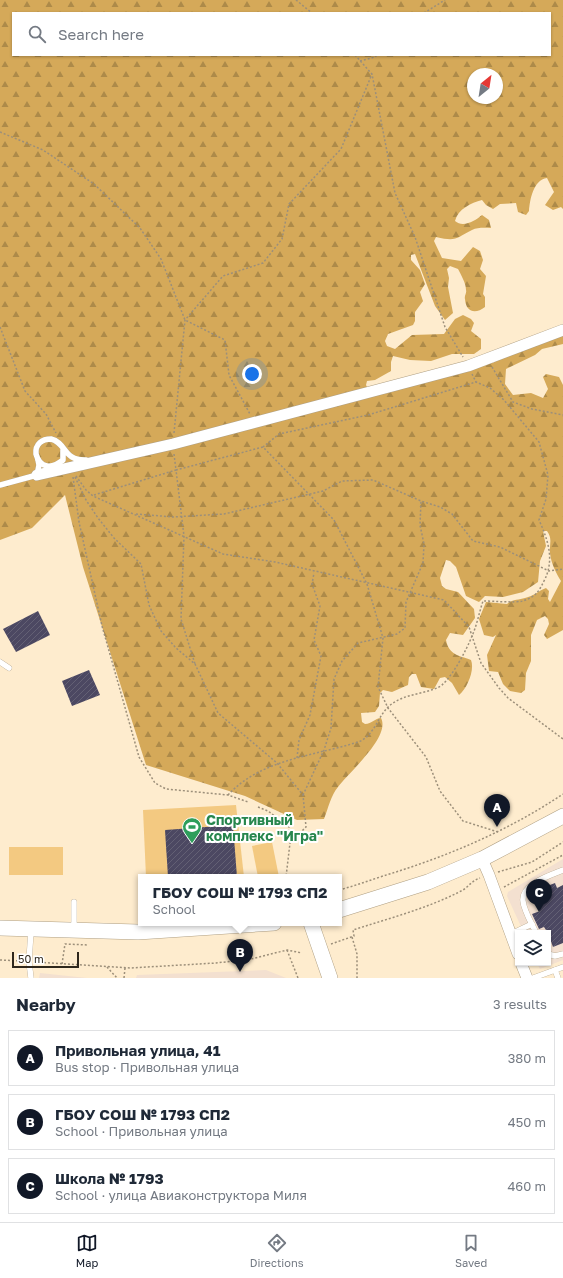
<!DOCTYPE html>
<meta charset="utf-8">
<style>
body{margin:0;font-family:"Golos Text",sans-serif;background:#f2f2f3;color:#1f2937}
.controls{position:absolute;right:12px;bottom:12px;display:grid;overflow:hidden;border-radius:0px;box-shadow:0 1px 3px #0004}
.controls button{width:36px;height:36px;display:grid;place-items:center;padding:0;border:0;border-bottom:1px solid #e0e1e3;background:#fff;color:#1f2937;font:20px sans-serif}
.compass{position:absolute;left:467px;top:68px;width:36px;height:36px;border-radius:50%;background:#fff;box-shadow:0 1px 3px #0004;rotate:30deg}
.scale{position:absolute;left:12px;bottom:10px;width:67px;box-sizing:border-box;padding-left:4px;border:2px solid #2e271c;border-top:0;font-size:11px;line-height:14px;white-space:nowrap;color:#2e271c;-webkit-text-stroke:3px #fff;paint-order:stroke}
.you{position:absolute;left:252px;top:374px;width:14px;height:14px;margin:-10px;border:3px solid #fff;border-radius:50%;background:#1a73e8;box-shadow:0 0 0 6px #1a73e833}
.badge{display:grid;place-items:center;width:26px;height:26px;border-radius:50%;background:#111827;color:#fff;font-size:13px;font-weight:700}
.pin{position:absolute;translate:-50% -33px;filter:drop-shadow(0 1px 2px #0008)}
.pin::after{content:'';position:absolute;top:21px;width:14px;height:12px;background:inherit;clip-path:polygon(0 0,100% 0,50% 100%)}
.popup{position:absolute;left:138px;top:874px;width:204px;height:52px;box-sizing:border-box;display:grid;place-content:center;border-radius:0px;background:#fff;filter:drop-shadow(0 1px 3px #0005);font-size:13px;white-space:nowrap;color:#747a83}
.popup b{font-size:15px;color:#1f2937}
.popup::after{content:'';position:absolute;left:50%;top:100%;margin-left:-8px;border:8px solid transparent;border-top-color:#fff}
.list{margin:0;padding:0;list-style:none}
h2{display:flex;justify-content:space-between;align-items:center;height:52px;margin:0;padding:0 16px;font-size:17px}
h2 small{font-size:13px;font-weight:400;color:#747a83}
.list li{display:grid;grid-template-columns:26px 1fr auto;gap:12px;align-items:center;box-sizing:border-box;height:56px;margin:0 8px 8px;padding:0 8px;border:1px solid #e0e1e3;border-radius:0px}
.list b{display:block;font-size:15px;white-space:nowrap}
.list p{margin:0;font-size:13px;white-space:nowrap;color:#747a83}
.list em{font-size:13px;font-style:normal;color:#747a83}
.icon{flex:none;width:22px;height:22px;fill:none;stroke:currentColor;stroke-width:2;stroke-linecap:round;stroke-linejoin:round}
.map{position:relative;flex:none;width:563px;height:978px;overflow:hidden}
.search{position:absolute;background:#fff;box-shadow:0 1px 3px #0004;left:12px;right:12px;top:12px;height:44px;display:flex;align-items:center;gap:10px;box-sizing:border-box;padding:0 14px;border-radius:0px;color:#747a83;font-size:15px}
.sheet{height:244px;background:#fff}
nav{display:flex;justify-content:space-around;align-items:center;box-sizing:border-box;height:56px;border-top:1px solid #e0e1e3;background:#fff;font-size:11px;color:#747a83}
nav a{display:grid;justify-items:center;gap:2px}
nav .on{color:#111827}
.map>svg:first-child{display:block}
</style>
<div class="map">
<svg width="563" height="978" viewBox="0 0 563 978">
<defs>
<pattern id="forest-firs" width="22" height="20" patternUnits="userSpaceOnUse"><rect width="22" height="20" fill="#d5a959"/><path d="M5 1l3.5 6h-7zM16 11l3.5 6h-7z" fill="#ad8a49"/></pattern>
<pattern id="building-hatch" width="6" height="6" patternUnits="userSpaceOnUse"><rect width="6" height="6" fill="#4c4862"/><path d="M-1 1l2-2M0 6l6-6M5 7l2-2" fill="none" stroke="#636074"/></pattern>
</defs>
<rect width="100%" height="100%" fill="#feecce"/>
<!-- education -->
<g fill="#f3e0d0">
<path d="M 563,859 L 563,960 L 540,969 L 537,963 L 548,963 L 548,933 L 524,933 L 507,896 L 508,892 Z"/>
<path d="M 266,970 L 286,978 L 136,978 L 137,975 Z"/>
<path d="M 40,973 L 87,978 L 39,978 Z"/>
</g>
<!-- forest -->
<path fill="url(#forest-firs)" fill-rule="evenodd" d="M 0,0 L 563,0 L 563,209 L 561,207 L 553,210 L 545,205 L 554,192 L 547,178 C 533,180 530,200 529,211 L 526,215 L 518,212 L 516,203 L 500,204 L 493,209 L 486,205 L 482,200 C 471,203 458,209 455,221 C 463,228 475,221 482,215 L 489,220 L 491,228 C 486,228 478,227 472,230 C 456,238 457,242 436,237 L 434,241 L 442,258 L 461,261 L 473,247 L 480,251 L 483,260 L 480,269 L 486,276 L 483,294 L 485,297 L 485,307 C 476,314 466,313 465,299 C 464,296 467,293 466,290 C 466,283 461,275 458,269 L 450,266 L 447,269 L 449,278 L 448,287 L 453,313 L 445,320 L 435,306 L 415,254 L 411,255 L 411,260 L 420,270 L 425,284 L 420,292 L 423,301 L 415,312 L 415,321 L 413,325 L 388,334 L 385,341 L 387,346 L 395,349 L 412,335 L 444,334 L 455,319 L 463,315 L 471,319 L 474,323 L 471,331 L 481,339 L 481,349 L 474,354 L 452,354 L 431,361 L 410,360 L 393,356 L 391,362 L 391,371 L 375,380 L 367,381 L 366,385 L 368,389 L 484,362 L 493,363 L 499,357 L 563,335 L 563,344 L 542,349 L 535,355 L 506,369 L 505,384 L 513,395 L 531,393 L 543,398 L 548,389 L 543,377 L 546,374 L 559,377 L 563,385 L 563,630 L 547,639 L 544,635 L 549,624 L 548,619 L 545,616 L 537,620 L 531,635 L 531,661 L 526,673 L 525,690 L 521,693 L 510,691 L 503,684 L 498,672 L 489,671 L 487,655 L 496,635 L 493,637 L 484,635 L 479,619 L 486,602 L 507,604 C 512,599 519,600 525,598 C 534,596 538,591 546,588 L 549,591 L 548,599 L 550,602 L 561,581 C 556,573 551,563 550,553 C 549,545 553,539 547,531 L 543,531 L 546,546 L 540,561 L 538,582 L 523,592 L 503,597 L 485,596 L 479,602 L 466,596 L 456,567 L 450,561 L 446,560 L 440,578 L 442,586 L 446,589 L 458,592 L 474,609 L 475,618 L 463,635 L 450,633 L 446,640 C 449,655 458,655 471,660 C 475,670 467,689 459,695 L 452,683 L 445,677 L 440,678 L 434,689 L 421,687 L 416,674 L 412,674 L 409,677 L 408,685 L 392,692 L 383,690 L 380,693 L 379,706 L 375,712 L 361,713 L 362,722 L 365,724 C 372,724 375,718 381,718 C 391,737 348,773 338,787 C 331,795 328,809 324,819 L 297,820 L 245,796 L 146,765 L 83,567 L 65,495 L 32,528 L 0,540 ZM 13,13 L 550,13 L 550,55 L 13,55 ZM 473,74 L 497,74 L 497,98 L 473,98 Z"/>
<!-- park -->
<g fill="#f3c981">
<path d="M 236,805 L 244,877 L 146,877 L 143,810 Z"/>
<path d="M 272,842 L 279,877 L 258,877 L 252,846 Z"/>
<rect x="9" y="847" width="54" height="28"/>
</g>
<!-- building -->
<g fill="url(#building-hatch)">
<path d="M 38,611 L 50,635 L 16,652 L 3,629 Z"/>
<path d="M 89,670 L 100,695 L 72,706 L 62,681 Z"/>
<path d="M 233,825 L 237,877 L 168,877 L 165,830 Z"/>
<path d="M 555,883 L 557,888 L 563,885 L 563,943 L 553,947 L 548,933 L 544,927 L 539,929 L 532,914 L 540,911 L 532,892 Z"/>
</g>
<g fill="none" stroke-linecap="round" stroke-linejoin="round">
<defs>
<g id="lane">
<path d="M 63,450 L 63,460 C 52,469 40,469 36,454 C 35,444 42,439 51,439 C 67,443 63,461 86,460"/>
<path d="M 0,485 L 37,475 L 39,465 L 38,460"/>
<path d="M 0,662 L 9,668"/>
<path d="M 74,902 L 74,929"/>
<path d="M 31,930 L 29,962 L 31,978"/>
<path d="M 536,933 C 532,924 524,911 523,901 C 521,884 551,875 563,870"/>
<path d="M 511,934 L 532,924"/>
<path d="M 548,954 L 555,956 L 563,954"/>
<path d="M 555,970 L 558,978"/>
<path d="M 533,978 L 563,967"/>
</g>
<g id="street">
<path d="M 37,475 L 173,444 L 468,366 L 563,330"/>
<path d="M 482,859 L 489,875 L 518,954"/>
<path d="M 521,963 L 527,978"/>
</g>
<g id="secondary">
<path d="M 339,910 L 428,882 L 482,859 L 563,816"/>
<path d="M 311,923 L 330,978"/>
<path d="M 0,928 L 138,932 L 274,923"/>
</g>
</defs>
<!-- lane casing -->
<use href="#lane" stroke="#af9f83" stroke-width="6"/>
<!-- street casing -->
<use href="#street" stroke="#af9f83" stroke-width="12"/>
<!-- secondary casing -->
<use href="#secondary" stroke="#af9f83" stroke-width="16"/>
<!-- path -->
<g stroke="#9c8f7a" stroke-width="1.5" stroke-dasharray="2 2" stroke-linecap="butt">
<path d="M 296,0 L 312,13"/>
<path d="M 424,13 L 445,0"/>
<path d="M 355,55 L 372,74 L 395,193 L 415,237 L 445,327 L 463,357"/>
<path d="M 360,61 L 375,57 L 377,55"/>
<path d="M 0,132 L 43,150 L 94,184 L 140,228 L 161,259 L 185,320 L 225,340 L 229,375 L 250,414"/>
<path d="M 0,327 L 25,391 L 46,414 L 56,433"/>
<path d="M 492,367 L 513,402 L 532,409 L 563,415"/>
<path d="M 472,374 L 476,382"/>
<path d="M 174,433 L 185,320 L 223,276 L 263,263 L 282,239 L 289,204 L 341,149 L 372,74"/>
<path d="M 174,454 L 176,470 L 263,447 L 334,520 L 367,584 L 383,638 L 378,687 L 388,708 L 426,757 L 440,791 L 463,821 L 498,832"/>
<path d="M 76,476 L 86,490 L 93,496 L 223,554 L 275,562 L 444,600 L 469,627 L 481,663 L 499,688 L 508,698 L 563,739"/>
<path d="M 73,477 L 79,522 L 102,626 L 139,757 L 155,783 L 166,789 L 228,795 L 248,802"/>
<path d="M 75,477 L 86,500 L 98,518 L 114,538 L 141,564 L 149,605 L 161,631 L 176,648 L 195,664 L 218,713 L 277,763 L 303,795 L 306,827 L 290,843"/>
<path d="M 94,495 L 176,470 L 184,536 L 181,619 L 195,664"/>
<path d="M 136,514 L 173,517 L 224,514 L 323,491 L 342,481 L 373,480 L 421,501"/>
<path d="M 297,758 L 299,740 L 310,715 L 321,656 L 314,640 L 320,606 L 312,584 L 314,573"/>
<path d="M 228,795 C 261,759 314,756 358,742 C 373,737 377,719 387,708 C 401,694 420,695 437,688 C 449,684 467,649 472,636 C 477,625 479,613 483,601 C 494,601 513,603 523,601 C 536,596 538,593 544,581 C 555,560 548,540 539,520 L 546,499 L 548,475 L 539,442 L 504,400 L 490,388 L 476,382 L 368,415 L 279,434 L 263,447"/>
<path d="M 303,795 L 324,750 L 331,728 L 334,679 L 342,661 L 358,643 L 397,634 L 405,628 L 406,602 L 423,563 L 424,544 L 420,525 L 421,501 L 440,507 L 452,514 L 473,541 L 500,547 L 549,571 L 563,569"/>
<path d="M 258,807 L 268,811 L 289,827 L 290,843 L 286,877"/>
<path d="M 498,872 L 532,862 L 563,842"/>
<path d="M 504,887 L 563,855"/>
<path d="M 339,890 C 354,886 368,881 383,876 C 446,857 508,831 563,794"/>
<path d="M 352,937 L 357,954 L 357,978"/>
<path d="M 331,944 L 354,936 L 353,930 C 390,918 429,908 463,890 C 469,886 473,880 480,878"/>
<path d="M 287,950 L 298,978"/>
<path d="M 0,960 L 22,961"/>
<path d="M 36,962 L 130,968 L 216,963 L 251,959 L 287,950 L 302,953"/>
<path d="M 62,964 L 65,944 L 88,945"/>
<path d="M 107,967 L 117,978"/>
<path d="M 124,978 L 125,968"/>
</g>
<!-- lane -->
<use href="#lane" stroke="#fff" stroke-width="5.5"/>
<!-- street -->
<use href="#street" stroke="#fff" stroke-width="11"/>
<!-- secondary -->
<use href="#secondary" stroke="#fff" stroke-width="15"/>
</g>
<!-- icons -->
<defs>
<symbol id="stadium-pin" viewBox="-11 -11 22 30"><path d="M0 17L-7.5 6A9.5 9.5 0 1 1 7.5 6Z" fill="#2e9e5b" stroke="#fff"/><path d="M0-5a6.5 5 0 1 0 0 10a6.5 5 0 1 0 0-10ZM-3.5-1.8h7v3.6h-7Z" fill="#fff"/></symbol>
</defs>
<g fill-rule="evenodd">
<use href="#stadium-pin" x="181" y="816" width="22" height="30"/>
</g>
<g text-anchor="middle" dominant-baseline="central" stroke-width="4" stroke-linejoin="round" paint-order="stroke">
<!-- leisure labels -->
<g font-size="14" font-weight="bold" fill="#27864d" stroke="#fff" text-anchor="start">
<text x="206" y="819">Спортивный<tspan x="206" dy="16">комплекс "Игра"</tspan></text>
</g>
</g>
</svg>
<div class="controls">
<button><svg class="icon" aria-label="layers" viewBox="0 0 24 24"><path d="M12 4l9 5-9 5-9-5zM3 14l9 5 9-5"/></svg></button>
</div>
<svg class="compass" viewBox="-18 -18 36 36"><path d="M0-13l5 13h-10z" fill="#e53935"/><path d="M0 13l5-13h-10z" fill="#747a83"/></svg>
<div class="scale">50 m</div>
<div class="you"></div>
<div class="pin badge" style="left:497px;top:827px">A</div>
<div class="pin badge" style="left:240px;top:972px">B</div>
<div class="popup"><b>ГБОУ СОШ № 1793 СП2</b>School</div>
<div class="pin badge" style="left:539px;top:912px">C</div>
<div class="search"><svg class="icon" aria-label="search" viewBox="0 0 24 24"><circle cx="10" cy="10" r="6"/><path d="M15 15l6 6"/></svg>Search here</div>
</div>
<section class="sheet">
<h2>Nearby<small>3 results</small></h2>
<ul class="list">
<li><span class="badge">A</span><div><b>Привольная улица, 41</b><p>Bus stop · Привольная улица</p></div><em>380 m</em></li>
<li><span class="badge">B</span><div><b>ГБОУ СОШ № 1793 СП2</b><p>School · Привольная улица</p></div><em>450 m</em></li>
<li><span class="badge">C</span><div><b>Школа № 1793</b><p>School · улица Авиаконструктора Миля</p></div><em>460 m</em></li>
</ul>
</section>
<nav>
<a class="on"><svg class="icon" aria-label="map" viewBox="0 0 24 24"><path d="M3 6l6-2 6 2 6-2v14l-6 2-6-2-6 2zM9 4v14M15 6v14"/></svg>Map</a>
<a><svg class="icon" aria-label="directions" viewBox="0 0 24 24"><path d="M12 3l9 9-9 9-9-9zM9 14v-3h6M13 9l2 2-2 2"/></svg>Directions</a>
<a><svg class="icon" aria-label="saved" viewBox="0 0 24 24"><path d="M7 4h10v16l-5-4-5 4z"/></svg>Saved</a>
</nav>
